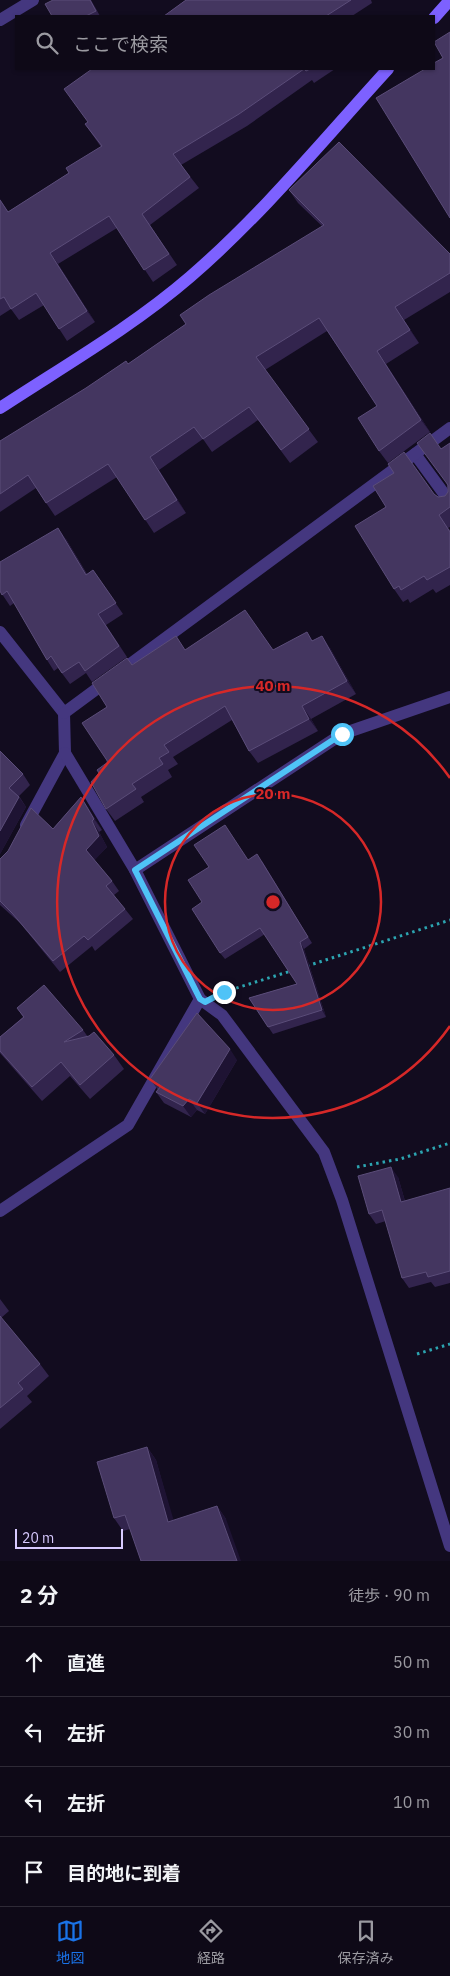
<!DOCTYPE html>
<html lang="ja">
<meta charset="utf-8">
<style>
body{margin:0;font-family:"IBM Plex Sans","Noto Sans JP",sans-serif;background:#171220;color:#f1f3f6}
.scale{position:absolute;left:15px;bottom:12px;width:108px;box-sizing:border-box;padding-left:5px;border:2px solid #d8caff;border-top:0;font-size:14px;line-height:18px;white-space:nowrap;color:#d8caff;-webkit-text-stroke:4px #120c1f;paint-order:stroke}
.stop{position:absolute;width:15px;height:15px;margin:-11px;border:4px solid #4fc3f7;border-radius:50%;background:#fff}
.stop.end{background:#4fc3f7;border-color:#fff;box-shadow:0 1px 5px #0008}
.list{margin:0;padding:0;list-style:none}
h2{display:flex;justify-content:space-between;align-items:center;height:65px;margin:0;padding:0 20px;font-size:21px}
h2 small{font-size:16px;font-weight:400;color:#9b9aa1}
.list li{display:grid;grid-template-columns:32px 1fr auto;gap:15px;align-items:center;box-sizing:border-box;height:70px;padding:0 20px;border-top:1px solid #2e2a36}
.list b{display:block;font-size:19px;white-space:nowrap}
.list em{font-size:16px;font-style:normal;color:#9b9aa1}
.icon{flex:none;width:28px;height:28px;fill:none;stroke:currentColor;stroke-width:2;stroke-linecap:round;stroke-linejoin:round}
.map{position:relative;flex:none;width:450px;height:1561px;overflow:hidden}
.search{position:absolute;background:#0e0917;box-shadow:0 1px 4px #0004;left:15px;right:15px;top:15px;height:55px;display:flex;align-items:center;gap:12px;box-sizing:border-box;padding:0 18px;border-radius:0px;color:#9b9aa1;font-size:19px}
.sheet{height:345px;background:#0e0917}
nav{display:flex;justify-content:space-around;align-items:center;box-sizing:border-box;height:70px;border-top:1px solid #2e2a36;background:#0e0917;font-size:14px;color:#9b9aa1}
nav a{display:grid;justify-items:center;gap:2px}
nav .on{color:#1a73e8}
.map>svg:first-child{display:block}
</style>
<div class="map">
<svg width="450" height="1561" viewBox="0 0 450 1561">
<rect width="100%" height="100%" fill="#120c1f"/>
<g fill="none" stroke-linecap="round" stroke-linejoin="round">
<!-- path -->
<g stroke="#2ca5b1" stroke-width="3" stroke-dasharray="2.5 4" stroke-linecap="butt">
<path d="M 307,966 L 450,920"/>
<path d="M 230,990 L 291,971"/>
<path d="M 357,1167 L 400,1159 L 450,1143"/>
<path d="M 417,1354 L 450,1344"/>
</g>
<!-- street -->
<g stroke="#44377f" stroke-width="12">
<path d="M 0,20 L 33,0"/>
<path d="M 415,454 L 450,502"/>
<path d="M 0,632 L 64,713 L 65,753 L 26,825"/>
<path d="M 64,713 L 450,428"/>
<path d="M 65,753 L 135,870 L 200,999 L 222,1015 L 324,1152 L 342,1200 L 450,1546"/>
<path d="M 135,870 L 342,734 L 450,697"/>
<path d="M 0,1211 L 128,1125 L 200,999"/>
</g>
<!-- secondary -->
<g stroke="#7d61ff" stroke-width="12">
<path d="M 434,18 L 450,0"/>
<path d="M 0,408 C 64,366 132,327 190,277 C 262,215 324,139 388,69"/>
</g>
</g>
<!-- wall -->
<g fill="#32244d">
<path d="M 53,0 L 91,0 L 100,16 L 52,16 Z"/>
<path d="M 186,0 L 371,0 L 372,3 L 352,16 L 164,16 Z"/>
<path d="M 92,69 L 335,69 L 314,83 L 312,80 L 247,126 L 181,165 L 199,188 L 150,225 L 177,265 L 153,282 L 117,228 L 58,264 L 95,322 L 67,341 L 44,305 L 19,320 L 11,309 L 0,316 L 0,199 L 8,212 L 69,173 L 101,147 L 85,124 L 88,122 Z"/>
<path d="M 289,190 L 450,254 L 450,292 L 404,320 L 419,343 L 386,364 L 430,432 L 388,463 L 379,451 L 377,406 L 327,331 L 265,370 L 318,442 L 290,463 L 258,420 L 212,452 L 203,439 L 159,470 L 186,513 L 154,533 L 117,477 L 55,516 L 36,488 L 0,512 L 0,441 L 128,364 L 186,324 L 322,226 L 298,203 Z"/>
<path d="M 450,443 L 450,527 L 448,528 L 450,530 L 450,585 L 436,593 L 433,589 L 410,603 L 408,599 L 403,602 L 394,589 L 434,494 L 438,497 L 445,496 L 448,492 L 441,449 Z"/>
<path d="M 66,539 L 87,574 L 93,570 L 123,614 L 106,625 L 127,657 L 92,682 L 86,673 L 70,684 L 58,668 L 54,671 L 47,660 L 14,603 L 10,606 L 0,591 Z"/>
<path d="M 313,640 L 330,648 L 356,694 L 311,719 L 318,731 L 258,763 L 249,751 L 232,720 L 173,757 L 178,764 L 168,770 L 172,777 L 141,797 L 144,802 L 115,821 L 106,809 L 107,707 L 132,664 L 186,650 L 273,650 Z"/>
<path d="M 0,751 L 23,774 L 30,785 L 19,796 L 26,807 L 0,854 Z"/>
<path d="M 81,797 L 102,830 L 99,832 L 107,847 L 94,860 L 112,881 L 119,891 L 114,895 L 125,909 L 133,919 L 95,951 L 92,946 L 60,972 L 20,923 L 0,905 L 0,859 L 53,829 Z"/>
<path d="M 248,860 L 262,861 L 312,943 L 304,949 L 326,1017 L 273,1034 L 249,998 L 297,984 L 265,934 L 225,959 L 220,953 Z"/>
<path d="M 17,1008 L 83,1030 L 88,1037 L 114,1055 L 124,1069 L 90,1099 L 70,1076 L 42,1101 L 0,1053 L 0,1037 L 23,1017 Z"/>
<path d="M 237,1060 L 205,1114 L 197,1110 L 191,1117 L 164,1103 L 156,1092 L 158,1090 L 150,1079 Z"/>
<path d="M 398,1177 L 405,1201 L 450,1189 L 450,1283 L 435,1287 L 431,1282 L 409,1288 L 402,1278 L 386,1221 L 376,1224 L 369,1214 Z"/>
<path d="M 0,1299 L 9,1311 L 1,1318 L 40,1364 L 49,1376 L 27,1396 L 32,1402 L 0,1429 Z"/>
<path d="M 147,1447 L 156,1460 L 173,1521 L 217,1506 L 226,1519 L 130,1529 L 123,1531 L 114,1518 Z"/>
</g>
<!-- shaded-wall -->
<g fill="#1e1333">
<path d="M 50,253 L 58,264 L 95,322 L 87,311 Z"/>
<path d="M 395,307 L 404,320 L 419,343 L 410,330 Z"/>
<path d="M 377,351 L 386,364 L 430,432 L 421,420 Z"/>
<path d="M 150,457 L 159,470 L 186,513 L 177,500 Z"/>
<path d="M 58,528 L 66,539 L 93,586 L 86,575 Z"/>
<path d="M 322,636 L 330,648 L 356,694 L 347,681 Z"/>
<path d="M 302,706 L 311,719 L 318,731 L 309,719 Z"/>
<path d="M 19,797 L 26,807 L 0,854 L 0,831 Z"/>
<path d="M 81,797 L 88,807 L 102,830 L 94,819 Z"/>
<path d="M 92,821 L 99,832 L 107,847 L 94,861 L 86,850 Z"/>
<path d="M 300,942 L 304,949 L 326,1017 L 322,1010 Z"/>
<path d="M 230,1049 L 237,1060 L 205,1114 L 197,1103 Z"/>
<path d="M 189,1099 L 197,1110 L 191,1117 L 183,1106 Z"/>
<path d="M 391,1167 L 398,1177 L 408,1212 L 401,1202 Z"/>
<path d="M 147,1447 L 156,1460 L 178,1535 L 168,1522 Z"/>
<path d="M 217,1506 L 226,1519 L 241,1561 L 237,1561 Z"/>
</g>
<!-- building -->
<g fill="#443660" stroke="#5b4d79">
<path d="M 53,0 L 90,0 L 96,11 L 86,16 L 52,16 L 45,4 Z"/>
<path d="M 186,0 L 351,0 L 326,16 L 164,16 Z"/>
<path d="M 450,32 L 450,218 L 376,98 L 425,69 L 434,69 L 434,63 L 443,58 L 434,42 Z"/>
<path d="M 92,69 L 304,69 L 239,114 L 173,154 L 190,177 L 142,214 L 169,254 L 144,270 L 109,216 L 50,253 L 87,311 L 59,329 L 36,293 L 11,309 L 4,297 L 0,299 L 0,200 L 8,212 L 69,173 L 66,168 L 102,146 L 85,124 L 88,122 L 64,89 Z"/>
<path d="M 304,69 L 310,69 L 306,71 Z"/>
<path d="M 339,142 L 450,254 L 450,273 L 395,307 L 410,330 L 377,351 L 421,420 L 379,451 L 358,418 L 377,406 L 319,318 L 256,357 L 309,429 L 281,450 L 249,407 L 203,439 L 194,427 L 150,457 L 177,500 L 145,520 L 108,464 L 46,503 L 28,475 L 0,494 L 0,441 L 86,388 L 126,361 L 128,364 L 186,324 L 180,315 L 209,295 L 324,225 L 289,190 Z"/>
<path d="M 430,433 L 441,449 L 450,443 L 450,507 L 439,515 L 450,532 L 450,567 L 427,580 L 424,576 L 401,590 L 399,586 L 394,589 L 355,526 L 386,507 L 373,486 L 394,473 L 388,464 L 404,452 L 434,494 L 438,497 L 445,496 L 448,492 L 448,485 L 417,443 Z"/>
<path d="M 58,528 L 86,575 L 93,570 L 116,603 L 98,614 L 119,646 L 85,671 L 79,662 L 62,673 L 51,656 L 47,660 L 7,591 L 2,595 L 0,591 L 0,562 Z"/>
<path d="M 245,610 L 273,650 L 307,632 L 312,641 L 322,636 L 347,681 L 302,706 L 309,719 L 249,751 L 225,706 L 164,745 L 169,752 L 159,758 L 163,764 L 132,784 L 136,789 L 106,809 L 91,782 L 99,773 L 97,770 L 108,762 L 82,723 L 107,707 L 92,683 L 127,658 L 132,665 L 176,636 L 185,650 Z"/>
<path d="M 0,751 L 23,774 L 9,788 L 19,797 L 0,831 Z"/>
<path d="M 81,797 L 94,819 L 92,821 L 99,836 L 86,850 L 112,881 L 106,886 L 125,909 L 88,940 L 84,936 L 53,961 L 12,913 L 0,901 L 0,859 L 8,851 L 31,808 L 53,829 Z"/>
<path d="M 225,825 L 248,860 L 257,854 L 308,937 L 300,942 L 322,1010 L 268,1027 L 249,998 L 297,984 L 260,928 L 220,953 L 192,909 L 202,902 L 188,880 L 209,867 L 194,845 Z"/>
<path d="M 44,985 L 83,1030 L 64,1042 L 89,1036 L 94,1032 L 114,1055 L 80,1085 L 61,1062 L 32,1087 L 0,1051 L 0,1037 L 24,1017 L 17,1008 Z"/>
<path d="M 197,1013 L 230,1049 L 197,1103 L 189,1099 L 183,1106 L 156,1092 L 161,1086 L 150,1079 Z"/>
<path d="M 391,1167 L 401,1202 L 450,1188 L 450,1271 L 428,1277 L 426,1272 L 402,1278 L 382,1210 L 369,1214 L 358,1176 Z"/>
<path d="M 0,1316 L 40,1364 L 18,1383 L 23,1389 L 0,1408 Z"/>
<path d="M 147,1447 L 168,1522 L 217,1506 L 237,1561 L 141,1561 L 125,1515 L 114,1518 L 97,1462 Z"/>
</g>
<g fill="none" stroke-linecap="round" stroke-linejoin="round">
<!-- route -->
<path stroke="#4fc3f7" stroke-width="6" d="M 224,992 L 205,1002 L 200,999 L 135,870 L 342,734"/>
</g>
<!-- distance rings -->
<g fill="none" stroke="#d62828" stroke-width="2.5">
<circle cx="273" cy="902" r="108"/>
<path d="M450 1026A216 216 0 1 1 450 778"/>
</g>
<circle cx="273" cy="902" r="8" fill="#d62828" stroke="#120c1f" stroke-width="2.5"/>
<g font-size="15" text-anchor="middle" font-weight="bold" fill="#d62828" stroke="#120c1f" stroke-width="4" stroke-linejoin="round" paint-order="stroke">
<text x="273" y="691">40 m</text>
<text x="273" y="799">20 m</text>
</g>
</svg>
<div class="scale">20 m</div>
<div class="stop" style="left:342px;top:734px"></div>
<div class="stop end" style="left:224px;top:992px"></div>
<div class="search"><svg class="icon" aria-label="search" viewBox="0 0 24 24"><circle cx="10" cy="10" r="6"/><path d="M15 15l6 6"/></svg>ここで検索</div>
</div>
<section class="sheet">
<h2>2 分<small>徒歩 · 90 m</small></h2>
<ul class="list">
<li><svg class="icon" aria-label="ahead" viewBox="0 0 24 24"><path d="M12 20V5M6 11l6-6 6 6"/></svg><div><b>直進</b></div><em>50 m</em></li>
<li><svg class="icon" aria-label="left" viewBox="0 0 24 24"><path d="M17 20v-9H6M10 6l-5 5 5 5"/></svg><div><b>左折</b></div><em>30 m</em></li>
<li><svg class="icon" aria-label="left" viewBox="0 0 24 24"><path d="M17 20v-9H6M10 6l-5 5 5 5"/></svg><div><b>左折</b></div><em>10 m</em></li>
<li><svg class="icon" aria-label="arrive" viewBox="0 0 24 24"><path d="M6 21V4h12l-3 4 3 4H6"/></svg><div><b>目的地に到着</b></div></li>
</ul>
</section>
<nav>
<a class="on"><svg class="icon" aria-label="map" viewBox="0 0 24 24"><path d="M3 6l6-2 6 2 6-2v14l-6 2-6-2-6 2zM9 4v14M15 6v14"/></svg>地図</a>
<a><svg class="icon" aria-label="directions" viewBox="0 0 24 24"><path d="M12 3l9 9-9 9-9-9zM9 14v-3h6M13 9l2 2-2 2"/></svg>経路</a>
<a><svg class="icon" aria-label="saved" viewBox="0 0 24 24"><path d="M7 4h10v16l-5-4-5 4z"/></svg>保存済み</a>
</nav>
